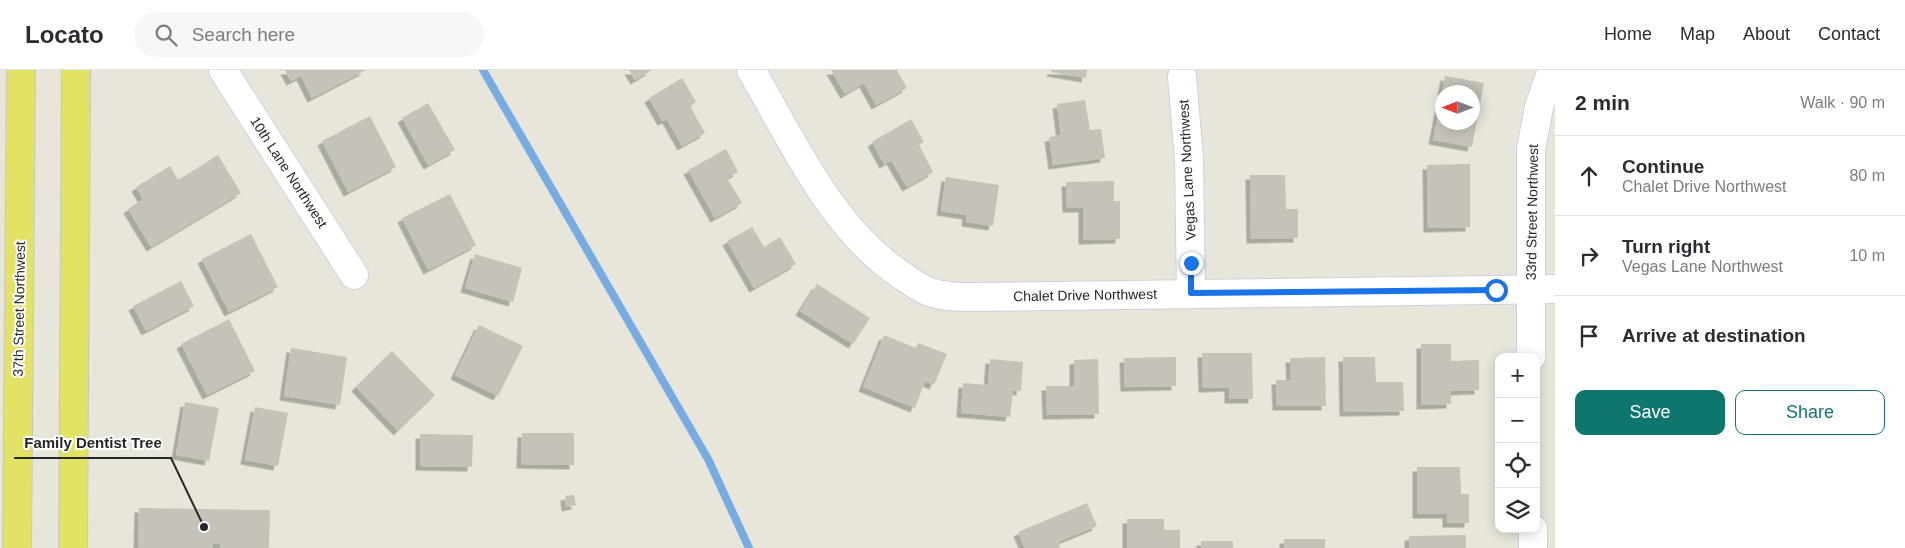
<!DOCTYPE html>
<meta charset="utf-8">
<style>
body{margin:0;font-family:Arial,sans-serif;background:#f7f7f7;color:#2b2b33}
.controls{position:absolute;right:15px;bottom:15px;display:grid;overflow:hidden;border-radius:10px;box-shadow:0 2px 12px #0003}
.controls button{width:45px;height:45px;display:grid;place-items:center;padding:0;border:0;border-bottom:1px solid #e1e1e2;background:#fff;color:#2b2b33;font:25px sans-serif}
.compass{position:absolute;left:1435px;top:15px;width:45px;height:45px;border-radius:50%;background:#fff;box-shadow:0 2px 12px #0003;rotate:270deg}
.stop{position:absolute;width:15px;height:15px;margin:-11px;border:4px solid #1a73e8;border-radius:50%;background:#fff}
.stop.end{background:#1a73e8;border-color:#fff;box-shadow:0 1px 5px #0008}
.list{margin:0;padding:0;list-style:none}
h2{display:flex;justify-content:space-between;align-items:center;height:65px;margin:0;padding:0 20px;font-size:21px}
h2 small{font-size:16px;font-weight:400;color:#7c7c81}
.list li{display:grid;grid-template-columns:32px 1fr auto;gap:15px;align-items:center;box-sizing:border-box;height:80px;padding:0 20px;border-top:1px solid #e1e1e2}
.list b{display:block;font-size:19px;white-space:nowrap}
.list p{margin:0;font-size:16px;white-space:nowrap;color:#7c7c81}
.list em{font-size:16px;font-style:normal;color:#7c7c81}
.actions{display:flex;gap:10px;padding:15px 20px}
.actions a{flex:1;padding:11px 0;border:1px solid #0f766e;border-radius:10px;text-align:center;font-size:18px;color:#0f766e}
.actions .main{background:#0f766e;color:#fff}
.icon{flex:none;width:28px;height:28px;fill:none;stroke:currentColor;stroke-width:2;stroke-linecap:round;stroke-linejoin:round}
.map{position:relative;flex:none;width:1555px;height:478px;overflow:hidden}
header{display:flex;align-items:center;gap:30px;box-sizing:border-box;height:70px;padding:0 25px;background:#fff;border-bottom:1px solid #e1e1e2}
header strong{font-size:24px}
nav{display:flex;gap:28px;margin-inline-start:auto;font-size:18px}
.search{width:350px;height:45px;background:#f7f7f7;display:flex;align-items:center;gap:12px;box-sizing:border-box;padding:0 18px;border-radius:28px;color:#7c7c81;font-size:19px}
main{display:flex}
aside{flex:1;background:#fff}
.map>svg:first-child{display:block}
</style>
<header>
<strong>Locato</strong>
<div class="search"><svg class="icon" aria-label="search" viewBox="0 0 24 24"><circle cx="10" cy="10" r="6"/><path d="M15 15l6 6"/></svg>Search here</div>
<nav><a>Home</a><a>Map</a><a>About</a><a>Contact</a></nav>
</header>
<main>
<div class="map">
<svg width="1555" height="478" viewBox="0 0 1555 478">
<defs>
<filter id="shadow"><feDropShadow dx="-4.5" dy="4.5" stdDeviation="0" flood-color="#0004"/></filter>
</defs>
<rect width="100%" height="100%" fill="#e8e6da"/>
<g fill="none" stroke-linecap="round" stroke-linejoin="round">
<!-- stream -->
<path stroke="#76ace2" stroke-width="8" d="M 483,0 L 708,389 L 749,478"/>
</g>
<!-- building -->
<g fill="#c4c2b9" filter="url(#shadow)">
<path d="M 285,0 L 366,0 L 312,28 L 301,6 L 291,11 Z"/>
<path d="M 629,0 L 652,0 L 635,10 Z"/>
<path d="M 831,0 L 897,0 L 907,18 L 876,35 L 864,13 L 845,24 Z"/>
<path d="M 1052,0 L 1087,0 L 1086,8 L 1051,2 Z"/>
<path d="M 1445,6 L 1484,13 L 1472,77 L 1433,70 L 1442,24 L 1442,52 L 1472,52 L 1472,22 L 1442,22 Z"/>
<path d="M 682,8 L 696,32 L 690,36 L 705,63 L 682,76 L 667,49 L 662,51 L 649,28 Z"/>
<path d="M 1085,30 L 1090,60 L 1101,59 L 1105,88 L 1053,95 L 1049,67 L 1061,65 L 1057,34 Z"/>
<path d="M 428,33 L 455,80 L 428,95 L 402,48 Z"/>
<path d="M 370,46 L 396,97 L 348,122 L 322,71 Z"/>
<path d="M 911,49 L 924,72 L 919,75 L 933,102 L 907,117 L 891,90 L 884,94 L 872,72 Z"/>
<path d="M 726,79 L 738,102 L 727,108 L 742,133 L 715,148 L 688,100 Z"/>
<path d="M 218,85 L 241,123 L 151,177 L 128,139 L 143,129 L 136,117 L 170,96 L 178,110 Z"/>
<path d="M 1470,94 L 1470,157 L 1428,158 L 1427,95 Z"/>
<path d="M 1250,105 L 1285,105 L 1286,139 L 1298,139 L 1298,168 L 1251,169 Z"/>
<path d="M 946,107 L 999,115 L 993,156 L 966,152 L 967,145 L 941,141 Z"/>
<path d="M 1114,111 L 1114,131 L 1120,131 L 1120,169 L 1083,170 L 1083,138 L 1067,138 L 1066,112 Z"/>
<path d="M 450,124 L 476,175 L 428,200 L 402,148 Z"/>
<path d="M 752,157 L 764,177 L 780,167 L 796,194 L 754,218 L 727,171 Z"/>
<path d="M 251,164 L 278,217 L 229,242 L 202,189 Z"/>
<path d="M 475,184 L 522,198 L 513,232 L 465,218 Z"/>
<path d="M 181,211 L 194,236 L 146,261 L 133,236 Z"/>
<path d="M 817,214 L 870,248 L 853,274 L 800,241 Z"/>
<path d="M 229,249 L 255,301 L 207,325 L 181,274 Z"/>
<path d="M 479,255 L 523,276 L 498,326 L 455,305 Z"/>
<path d="M 884,265 L 916,278 L 918,273 L 947,284 L 934,315 L 925,311 L 915,338 L 863,317 Z"/>
<path d="M 1421,274 L 1451,274 L 1451,291 L 1479,290 L 1479,320 L 1451,321 L 1451,334 L 1421,335 Z"/>
<path d="M 291,278 L 347,287 L 340,335 L 284,326 Z"/>
<path d="M 392,281 L 435,325 L 398,361 L 356,317 Z"/>
<path d="M 1202,283 L 1252,283 L 1253,329 L 1229,329 L 1229,317 L 1203,318 Z"/>
<path d="M 1176,287 L 1176,316 L 1125,317 L 1124,288 Z"/>
<path d="M 1325,287 L 1326,336 L 1277,336 L 1276,310 L 1291,310 L 1290,288 Z"/>
<path d="M 1343,287 L 1375,287 L 1376,312 L 1403,312 L 1404,341 L 1344,342 Z"/>
<path d="M 990,289 L 1023,292 L 1021,321 L 1013,320 L 1010,347 L 961,343 L 963,313 L 988,315 Z"/>
<path d="M 1098,289 L 1099,344 L 1047,345 L 1046,316 L 1074,316 L 1074,290 Z"/>
<path d="M 185,332 L 219,338 L 209,391 L 176,385 Z"/>
<path d="M 255,337 L 288,343 L 278,396 L 245,390 Z"/>
<path d="M 522,363 L 574,363 L 574,395 L 521,394 Z"/>
<path d="M 420,364 L 473,365 L 472,397 L 420,396 Z"/>
<path d="M 1417,397 L 1460,397 L 1461,424 L 1469,424 L 1469,453 L 1447,453 L 1447,444 L 1417,444 Z"/>
<path d="M 574,425 L 576,435 L 566,437 L 565,426 Z"/>
<path d="M 1087,433 L 1097,456 L 1058,472 L 1060,478 L 1025,478 L 1018,462 Z"/>
<path d="M 139,438 L 270,440 L 269,478 L 220,478 L 220,474 L 213,474 L 213,478 L 138,478 Z"/>
<path d="M 1127,449 L 1164,449 L 1164,460 L 1180,460 L 1180,478 L 1127,478 Z"/>
<path d="M 1466,465 L 1466,478 L 1409,478 L 1409,466 Z"/>
<rect x="1284" y="469" width="41" height="9"/>
<rect x="1201" y="471" width="32" height="7"/>
</g>
<g fill="none" stroke-linecap="round" stroke-linejoin="round">
<defs>
<g id="minor">
<path d="M 223,0 L 354,205"/>
<path d="M 751,0 C 794,73 831,159 904,207 C 912,212 921,219 930,222 C 945,227 960,227 975,227 L 1555,219"/>
<path d="M 1182,7 L 1189,88 L 1191,223"/>
<path d="M 1531,287 L 1531,79 L 1539,37 L 1552,0"/>
<path d="M 1533,459 L 1533,478"/>
</g>
<g id="major">
<path d="M 17,478 L 21,0"/>
<path d="M 73,478 L 76,0"/>
</g>
</defs>
<!-- minor casing -->
<use href="#minor" stroke="#d0cfdf" stroke-width="30"/>
<!-- major casing -->
<use href="#major" stroke="#c7c7c7" stroke-width="30"/>
<!-- minor -->
<use href="#minor" stroke="#fff" stroke-width="28"/>
<!-- major -->
<use href="#major" stroke="#e2e265" stroke-width="28"/>
</g>
<g fill="none" stroke-linecap="round" stroke-linejoin="round">
<!-- route -->
<path stroke="#1a73e8" stroke-width="6" d="M 1191,193 L 1191,223 L 1496,220"/>
</g>
<g text-anchor="middle" dominant-baseline="central" stroke-width="4" stroke-linejoin="round" paint-order="stroke">
<!-- street labels -->
<g font-size="14" fill="#272727" stroke="#fff">
<text transform="translate(1187 100) rotate(-93)">Vegas Lane Northwest</text>
<text transform="translate(289 102) rotate(57)">10th Lane Northwest</text>
<text transform="translate(1532 142) rotate(-89)">33rd Street Northwest</text>
<text transform="translate(1085 225) rotate(-1)">Chalet Drive Northwest</text>
<text transform="translate(19 239) rotate(-89)">37th Street Northwest</text>
</g>
</g>
<!-- callouts -->
<path fill="none" stroke="#272727" stroke-width="2" d="M204 457L171 388H14"/>
<circle fill="#272727" stroke="#fff" stroke-width="2" cx="204" cy="457" r="5"/>
<g font-size="15" text-anchor="middle" font-weight="bold" fill="#272727" stroke="#fff" stroke-width="4" stroke-linejoin="round" paint-order="stroke">
<text x="93" y="378">Family Dentist Tree</text>
</g>
</svg>
<div class="controls">
<button>+</button>
<button>−</button>
<button><svg class="icon" aria-label="locate" viewBox="0 0 24 24"><circle cx="12" cy="12" r="6"/><path d="M12 2v4M12 18v4M2 12h4M18 12h4"/></svg></button>
<button><svg class="icon" aria-label="layers" viewBox="0 0 24 24"><path d="M12 4l9 5-9 5-9-5zM3 14l9 5 9-5"/></svg></button>
</div>
<svg class="compass" viewBox="-18 -18 36 36"><path d="M0-13l5 13h-10z" fill="#e53935"/><path d="M0 13l5-13h-10z" fill="#7c7c81"/></svg>
<div class="stop" style="left:1496px;top:220px"></div>
<div class="stop end" style="left:1191px;top:193px"></div>
</div>
<aside>
<h2>2 min<small>Walk · 90 m</small></h2>
<ul class="list">
<li><svg class="icon" aria-label="ahead" viewBox="0 0 24 24"><path d="M12 20V5M6 11l6-6 6 6"/></svg><div><b>Continue</b><p>Chalet Drive Northwest</p></div><em>80 m</em></li>
<li><svg class="icon" aria-label="right" viewBox="0 0 24 24"><path d="M7 20v-9h11M14 6l5 5-5 5"/></svg><div><b>Turn right</b><p>Vegas Lane Northwest</p></div><em>10 m</em></li>
<li><svg class="icon" aria-label="arrive" viewBox="0 0 24 24"><path d="M6 21V4h12l-3 4 3 4H6"/></svg><div><b>Arrive at destination</b></div></li>
</ul>
<div class="actions"><a class="main">Save</a><a>Share</a></div>
</aside>
</main>
